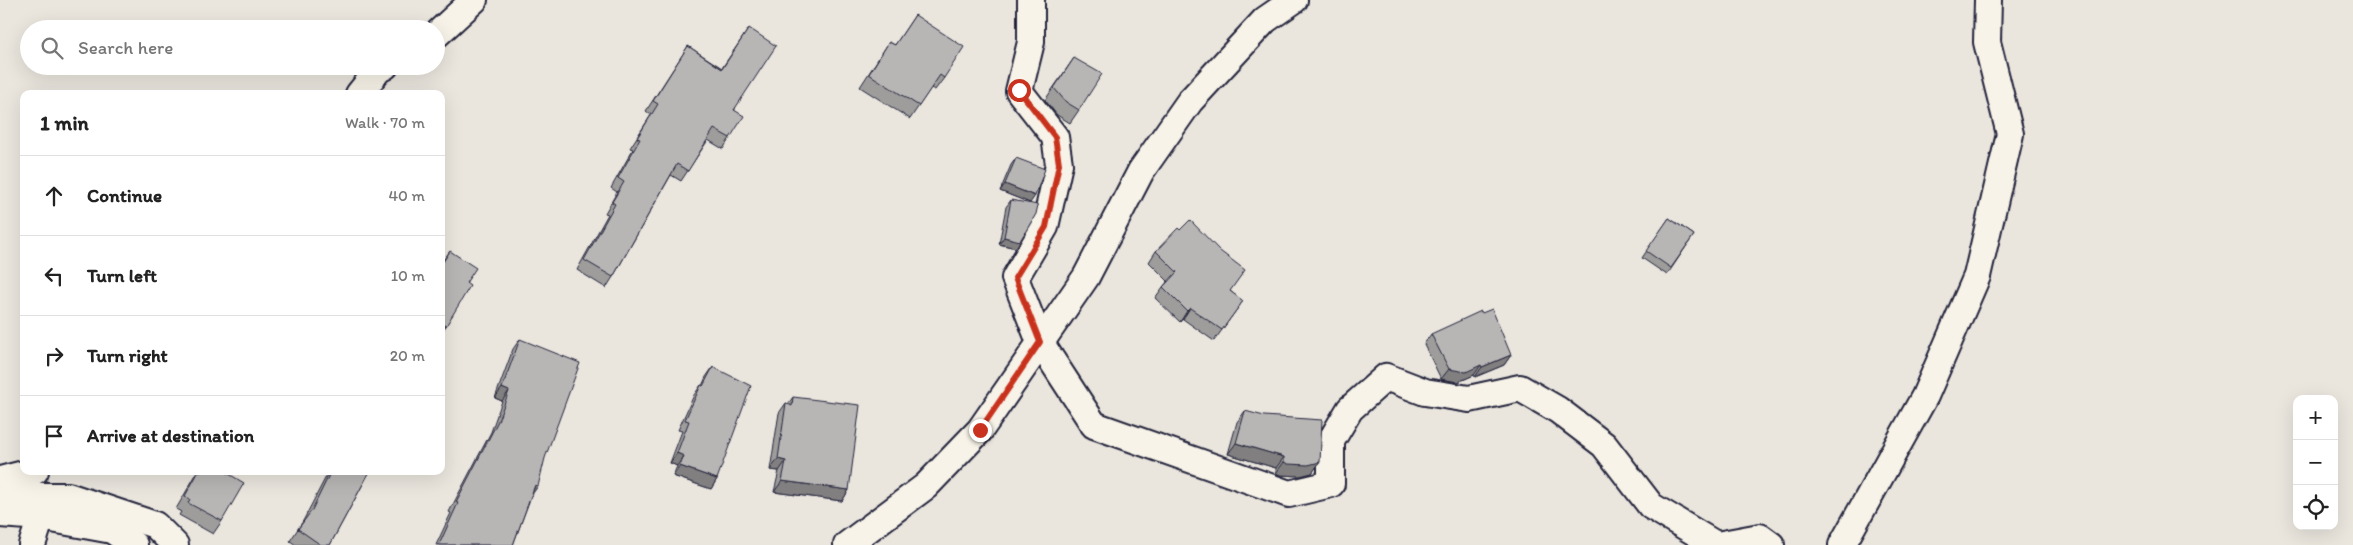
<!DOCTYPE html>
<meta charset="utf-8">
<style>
body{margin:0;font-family:Itim,sans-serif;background:#f2f2f2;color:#222}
.controls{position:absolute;right:15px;bottom:15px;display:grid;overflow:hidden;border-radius:10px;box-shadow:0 5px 20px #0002}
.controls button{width:45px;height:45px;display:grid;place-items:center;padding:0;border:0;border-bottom:1px solid #e0e0e0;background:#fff;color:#222;font:25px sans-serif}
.stop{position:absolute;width:15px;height:15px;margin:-11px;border:4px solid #c8321e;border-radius:50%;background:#fff}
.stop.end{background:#c8321e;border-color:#fff;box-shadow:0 1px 5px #0008}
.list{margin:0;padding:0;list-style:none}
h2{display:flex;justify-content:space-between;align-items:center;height:65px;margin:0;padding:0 20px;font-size:21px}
h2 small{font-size:16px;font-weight:400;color:#767676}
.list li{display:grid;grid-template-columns:32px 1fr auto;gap:15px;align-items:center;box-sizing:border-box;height:80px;padding:0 20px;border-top:1px solid #e0e0e0}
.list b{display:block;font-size:19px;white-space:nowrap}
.list em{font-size:16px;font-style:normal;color:#767676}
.icon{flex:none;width:28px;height:28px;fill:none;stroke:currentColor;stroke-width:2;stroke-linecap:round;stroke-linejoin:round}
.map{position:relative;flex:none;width:2353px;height:545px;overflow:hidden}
.search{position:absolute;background:#fff;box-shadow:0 5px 20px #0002;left:20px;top:20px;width:425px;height:55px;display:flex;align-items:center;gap:12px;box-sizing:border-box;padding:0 18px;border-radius:28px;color:#767676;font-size:19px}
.panel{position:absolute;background:#fff;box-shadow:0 5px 20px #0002;left:20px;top:90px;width:425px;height:385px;border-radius:10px}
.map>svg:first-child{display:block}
</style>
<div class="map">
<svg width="2353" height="545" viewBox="0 0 2353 545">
<rect width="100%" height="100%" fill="#eae6de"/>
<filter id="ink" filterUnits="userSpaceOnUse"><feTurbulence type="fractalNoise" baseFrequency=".02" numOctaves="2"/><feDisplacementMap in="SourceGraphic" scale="10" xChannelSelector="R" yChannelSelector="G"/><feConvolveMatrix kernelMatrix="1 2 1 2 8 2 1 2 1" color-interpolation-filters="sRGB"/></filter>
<g filter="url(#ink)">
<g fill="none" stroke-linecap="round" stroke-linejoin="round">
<defs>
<g id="minor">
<path d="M 1031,0 L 1031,42 L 1019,91 L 1055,137 L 1059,164 L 1045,227 L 1015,278 L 1040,342 L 1094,425 L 1289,494 L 1331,484 L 1331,441 L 1350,409 L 1386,377 L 1425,392 L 1469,399 L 1520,388 L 1558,410 L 1604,445 L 1651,506 L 1716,545"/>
<path d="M 436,35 L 474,0"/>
<path d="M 359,94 L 379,69 L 385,66"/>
<path d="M 0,480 L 35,471"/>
<path d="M 0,496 L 68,496 L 155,525 L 175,545"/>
<path d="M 0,514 L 41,517 L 112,530 L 134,545"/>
<path d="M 32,545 L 41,517"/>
<path d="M 847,545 L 926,486 L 980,430 L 1086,277 L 1141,171 L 1190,101 L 1265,20 L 1294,0"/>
<path d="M 1717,545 L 1760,537 L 1771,545"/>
<path d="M 1842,545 L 1925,396 L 1977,276 L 2010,134 L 1987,42 L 1988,0"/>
</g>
</defs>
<!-- minor casing -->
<use href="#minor" stroke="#22223b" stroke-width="30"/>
<!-- minor -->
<use href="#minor" stroke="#f7f3e8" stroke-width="26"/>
</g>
<!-- wall -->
<g fill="#9e9d9c" stroke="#22223b">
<path d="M 915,15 L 944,78 L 935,90 L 931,88 L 910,119 L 860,87 L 889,42 L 895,45 Z"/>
<path d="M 749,28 L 730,138 L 723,149 L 708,140 L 681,181 L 671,175 L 613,277 L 606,288 L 577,270 L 608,214 L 605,213 L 617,192 L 611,188 L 633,149 L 630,148 L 651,115 L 646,111 L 688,46 L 722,68 Z"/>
<path d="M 1074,58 L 1079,110 L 1070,123 L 1057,115 L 1045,100 Z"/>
<path d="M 1016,158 L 1030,203 L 1000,191 L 1011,165 Z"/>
<path d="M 1011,200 L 1016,248 L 999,244 L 1006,207 Z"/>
<path d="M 1669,218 L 1694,235 L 1667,275 L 1642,258 Z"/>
<path d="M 450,251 L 466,283 L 446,326 L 441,332 L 441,263 Z"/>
<path d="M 1156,251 L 1230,291 L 1243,301 L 1214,341 L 1183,319 L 1180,322 L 1155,298 L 1163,287 L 1168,281 L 1149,262 Z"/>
<path d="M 1431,334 L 1511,355 L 1504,365 L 1475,377 L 1474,375 L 1458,382 L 1441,379 L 1424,344 Z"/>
<path d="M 520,339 L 531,496 L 513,545 L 436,545 L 451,513 L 449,512 L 491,432 L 502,401 L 495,398 L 513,349 Z"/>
<path d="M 713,367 L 717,479 L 711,489 L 673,476 L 677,466 L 670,463 L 682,431 L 678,430 L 694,395 L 701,385 L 702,386 L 706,377 Z"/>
<path d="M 793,397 L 849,490 L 842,501 L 774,492 L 779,471 L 770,470 L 779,413 L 786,403 L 788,404 Z"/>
<path d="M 1245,411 L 1320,462 L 1312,473 L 1300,476 L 1280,475 L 1276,473 L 1276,468 L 1228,454 L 1237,422 Z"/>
<path d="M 198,471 L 224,471 L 222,521 L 213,534 L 179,515 L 181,512 L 176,509 Z"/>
<path d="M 329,471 L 370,471 L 330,545 L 296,545 L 290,541 L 303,521 Z"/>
</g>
<!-- shaded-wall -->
<g fill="#817f7f" stroke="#22223b">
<path d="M 1005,184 L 1035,196 L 1030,203 L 1000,191 Z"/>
<path d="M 1004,237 L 1020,241 L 1016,248 L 999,244 Z"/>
<path d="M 1190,308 L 1183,319 L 1180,322 L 1187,311 Z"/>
<path d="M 1511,355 L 1504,365 L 1475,377 L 1482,367 Z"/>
<path d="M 1481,365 L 1474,375 L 1458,382 L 1441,379 L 1449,369 Z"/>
<path d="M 502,388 L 509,391 L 502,401 L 495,398 Z"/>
<path d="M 1236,443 L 1284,457 L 1276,468 L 1228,454 Z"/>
<path d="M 677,453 L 684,456 L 677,466 L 670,463 Z"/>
<path d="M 778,459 L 786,461 L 779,471 L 770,470 Z"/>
<path d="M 1284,462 L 1320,462 L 1312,473 L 1300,476 L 1280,475 L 1276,473 Z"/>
<path d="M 680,466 L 717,479 L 711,489 L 673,476 Z"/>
<path d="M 782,481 L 849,490 L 842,501 L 774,492 Z"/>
<path d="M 535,485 L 538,486 L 531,496 Z"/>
</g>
<!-- building -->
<g fill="#b8b6b5" stroke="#22223b">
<path d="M 915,15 L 964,47 L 944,78 L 940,75 L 919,106 L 869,74 L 889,42 L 895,45 Z"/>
<path d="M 749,28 L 776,46 L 734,110 L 744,116 L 730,138 L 714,129 L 688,171 L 677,164 L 613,277 L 584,260 L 615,204 L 612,202 L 624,182 L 618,178 L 640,139 L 637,138 L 658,104 L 653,101 L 688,46 L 722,69 Z"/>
<path d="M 1074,58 L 1102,74 L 1079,110 L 1066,102 L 1054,88 Z"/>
<path d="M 1016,158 L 1045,169 L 1035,196 L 1005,184 Z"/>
<path d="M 1011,200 L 1038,205 L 1036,214 L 1020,241 L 1004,237 Z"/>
<path d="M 1669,218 L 1694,235 L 1671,268 L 1646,251 Z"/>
<path d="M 1190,220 L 1220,251 L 1245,270 L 1230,291 L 1243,301 L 1222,330 L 1190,308 L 1187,311 L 1163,287 L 1177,272 L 1156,251 L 1178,228 L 1180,230 Z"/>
<path d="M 450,251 L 476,268 L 466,283 L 470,286 L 446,326 L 441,323 L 441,265 Z"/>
<path d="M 1492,309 L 1511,355 L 1482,367 L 1481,365 L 1466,372 L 1449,369 L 1431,334 L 1481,311 L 1482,313 Z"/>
<path d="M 520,339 L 580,363 L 545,458 L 538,486 L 535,485 L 513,545 L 439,545 L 458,503 L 456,502 L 498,421 L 509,391 L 502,388 Z"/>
<path d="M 713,367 L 751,386 L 717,479 L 680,466 L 684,456 L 677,453 L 689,421 L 685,420 L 701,385 L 703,386 Z"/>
<path d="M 793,397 L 860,405 L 849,490 L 782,481 L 786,461 L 778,459 L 786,403 L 792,406 Z"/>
<path d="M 1245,411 L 1264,416 L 1322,420 L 1320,462 L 1308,465 L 1288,464 L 1284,462 L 1284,457 L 1236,443 Z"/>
<path d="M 199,471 L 224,471 L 244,483 L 222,521 L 188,503 L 190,499 L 185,496 Z"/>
<path d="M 331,471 L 370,471 L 330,545 L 321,545 L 298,529 L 312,510 Z"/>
</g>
</g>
<g fill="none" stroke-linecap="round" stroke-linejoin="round" filter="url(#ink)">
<!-- route -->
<path stroke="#c8321e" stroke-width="6" d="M 980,430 L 1040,342 L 1015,278 L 1046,227 L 1059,164 L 1055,137 L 1019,90"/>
</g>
</svg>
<div class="controls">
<button>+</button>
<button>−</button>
<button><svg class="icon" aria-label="locate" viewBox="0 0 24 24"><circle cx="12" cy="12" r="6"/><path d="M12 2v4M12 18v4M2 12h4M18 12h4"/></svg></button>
</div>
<div class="stop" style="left:1019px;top:90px"></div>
<div class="stop end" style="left:980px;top:430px"></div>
<div class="search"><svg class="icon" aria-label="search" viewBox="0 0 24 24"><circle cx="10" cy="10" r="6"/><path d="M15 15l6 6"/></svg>Search here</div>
<section class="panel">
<h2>1 min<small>Walk · 70 m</small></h2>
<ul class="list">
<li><svg class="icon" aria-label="ahead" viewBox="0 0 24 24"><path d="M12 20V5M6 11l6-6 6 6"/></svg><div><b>Continue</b></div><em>40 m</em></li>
<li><svg class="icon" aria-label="left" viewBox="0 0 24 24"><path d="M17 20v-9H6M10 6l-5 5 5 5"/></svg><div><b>Turn left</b></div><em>10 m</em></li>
<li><svg class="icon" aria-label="right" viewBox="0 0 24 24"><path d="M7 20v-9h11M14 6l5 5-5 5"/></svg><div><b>Turn right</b></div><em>20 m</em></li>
<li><svg class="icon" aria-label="arrive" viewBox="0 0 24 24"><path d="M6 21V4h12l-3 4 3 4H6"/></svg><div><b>Arrive at destination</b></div></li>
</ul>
</section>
</div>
